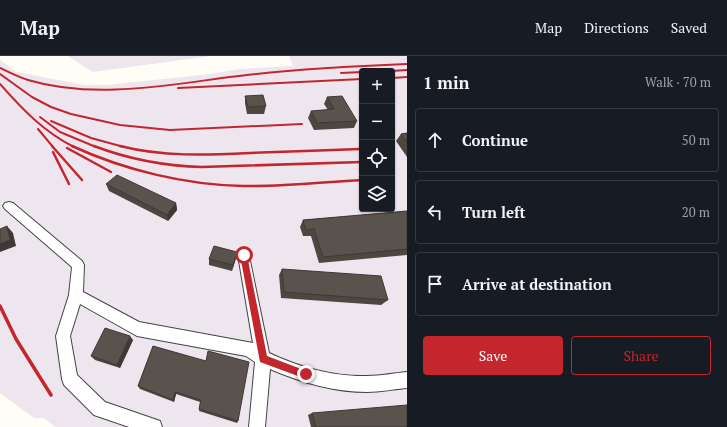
<!DOCTYPE html>
<meta charset="utf-8">
<style>
body{margin:0;font-family:"PT Serif",serif;background:#242831;color:#f1f3f6}
.controls{position:absolute;right:12px;top:12px;display:grid;overflow:hidden;border-radius:4px;box-shadow:0 1px 3px #0004}
.controls button{width:36px;height:36px;display:grid;place-items:center;padding:0;border:0;border-bottom:1px solid #363941;background:#171b24;color:#f1f3f6;font:20px sans-serif}
.stop{position:absolute;width:12px;height:12px;margin:-9px;border:3px solid #c4262e;border-radius:50%;background:#fff}
.stop.end{background:#c4262e;border-color:#fff;box-shadow:0 1px 4px #0008}
.list{margin:0;padding:0;list-style:none}
h2{display:flex;justify-content:space-between;align-items:center;height:52px;margin:0;padding:0 16px;font-size:17px}
h2 small{font-size:13px;font-weight:400;color:#9ea1a6}
.list li{display:grid;grid-template-columns:26px 1fr auto;gap:12px;align-items:center;box-sizing:border-box;height:64px;margin:0 8px 8px;padding:0 8px;border:1px solid #363941;border-radius:4px}
.list b{display:block;font-size:15px;white-space:nowrap}
.list em{font-size:13px;font-style:normal;color:#9ea1a6}
.actions{display:flex;gap:8px;padding:12px 16px}
.actions a{flex:1;padding:9px 0;border:1px solid #c4262e;border-radius:4px;text-align:center;font-size:14px;color:#c4262e}
.actions .main{background:#c4262e;color:#fff}
.icon{flex:none;width:22px;height:22px;fill:none;stroke:currentColor;stroke-width:2;stroke-linecap:round;stroke-linejoin:round}
.map{position:relative;flex:none;width:407px;height:371px;overflow:hidden}
header{display:flex;align-items:center;gap:24px;box-sizing:border-box;height:56px;padding:0 20px;background:#171b24;border-bottom:1px solid #363941}
header strong{font-size:19px}
nav{display:flex;gap:22px;margin-inline-start:auto;font-size:14px}
main{display:flex}
aside{flex:1;background:#171b24}
.map>svg:first-child{display:block}
</style>
<header>
<strong>Map</strong>
<nav><a>Map</a><a>Directions</a><a>Saved</a></nav>
</header>
<main>
<div class="map">
<svg width="407" height="371" viewBox="0 0 407 371">
<rect width="100%" height="100%" fill="#fffdf5"/>
<!-- industrial -->
<g fill="#eee6ef" fill-rule="evenodd">
<path d="M 68,0 L 211,0 L 93,16 Z"/>
<path d="M 289,0 L 407,0 L 407,371 L 55,371 L 44,362 L 34,362 L 0,337 L 0,4 L 16,16 L 85,29 L 107,29 L 210,18 L 240,13 L 293,10 ZM 362,15 L 392,15 L 392,153 L 362,153 Z"/>
</g>
<g fill="none" stroke-linecap="round" stroke-linejoin="round">
<defs>
<path id="minor" d="M 9,146 L 13,147 L 82,205 L 84,209 L 83,236 L 139,266 L 253,287 L 238,199 L 240,195 L 244,194 L 248,195 L 269,297 C 298,311 335,321 367,320 C 381,320 394,317 407,316 L 407,332 C 394,333 380,336 367,336 C 334,336 300,326 270,313 L 265,371 L 249,371 L 255,306 L 246,300 L 137,280 L 80,248 L 70,280 L 77,319 L 105,346 L 160,365 L 162,371 L 129,371 L 94,359 L 64,329 L 62,323 L 56,280 L 69,239 L 72,211 L 5,153 L 3,150 L 5,147 Z"/>
</defs>
<!-- minor casing -->
<use href="#minor" stroke="#444" stroke-width="2"/>
<!-- minor -->
<use href="#minor" fill="#fff" fill-rule="evenodd"/>
<!-- rail-far2 -->
<g stroke="#c4262e" stroke-width="2">
<path d="M 0,12 C 9,16 18,21 28,24 C 98,45 176,27 247,19 C 300,13 354,10 407,8"/>
<path d="M 391,15 L 407,14"/>
<path d="M 341,17 L 362,16"/>
<path d="M 0,18 L 32,41 L 51,51 L 71,58 L 120,69 L 170,74 L 302,68"/>
<path d="M 392,22 L 407,21"/>
<path d="M 0,28 C 22,53 44,76 74,91"/>
<path d="M 178,32 L 362,23"/>
<path d="M 40,61 L 60,76 L 96,91"/>
<path d="M 51,65 L 91,82 L 124,91"/>
<path d="M 38,73 L 53,91"/>
</g>
<!-- rail-far1 -->
<g stroke="#c4262e" stroke-width="2.5">
<path d="M 52,90 L 82,124"/>
<path d="M 72,90 C 124,114 186,129 243,130 C 283,131 323,126 362,124"/>
<path d="M 94,90 C 128,103 166,110 202,111 L 362,106"/>
<path d="M 120,90 C 163,101 207,99 250,97 C 287,96 323,94 360,93"/>
<path d="M 67,92 L 111,116"/>
<path d="M 53,96 L 69,128"/>
</g>
<!-- rail -->
<path stroke="#c4262e" stroke-width="3.5" d="M 0,250 L 16,283 L 51,339"/>
</g>
<!-- wall -->
<g fill="#4d4742">
<path d="M 245,40 L 266,50 L 264,58 L 247,58 L 245,47 Z"/>
<path d="M 327,41 L 357,65 L 354,72 L 314,74 L 308,62 L 311,55 L 328,54 L 324,48 Z"/>
<path d="M 407,77 L 407,101 L 396,85 L 401,78 Z"/>
<path d="M 106,128 L 176,147 L 177,154 L 168,165 L 109,135 Z"/>
<path d="M 407,155 L 407,199 L 319,207 L 311,180 L 303,180 L 300,171 L 303,164 Z"/>
<path d="M 236,202 L 232,215 L 209,209 L 209,203 Z"/>
<path d="M 282,213 L 388,244 L 381,249 L 281,242 L 279,219 Z"/>
<path d="M 133,284 L 120,312 L 95,304 L 91,300 Z"/>
<path d="M 153,290 L 238,365 L 237,367 L 199,355 L 200,346 L 176,338 L 174,346 L 140,333 L 138,330 Z"/>
<path d="M 312,357 L 407,371 L 311,371 L 308,359 Z"/>
</g>
<!-- shaded-wall -->
<g fill="#3f3936">
<path d="M 176,147 L 177,154 L 168,165 L 167,159 Z"/>
<path d="M 7,170 L 13,177 L 16,190 L 0,196 L 0,188 Z"/>
<path d="M 237,196 L 236,202 L 232,215 L 233,209 Z"/>
<path d="M 130,280 L 133,284 L 120,312 L 117,309 Z"/>
<path d="M 175,336 L 176,338 L 174,346 L 173,344 Z"/>
</g>
<!-- building -->
<g fill="#5a524d" stroke="#3f3936">
<path d="M 263,39 L 266,50 L 248,51 L 245,40 Z"/>
<path d="M 342,40 L 357,65 L 317,67 L 311,55 L 334,53 L 327,41 Z"/>
<path d="M 407,77 L 407,87 L 401,78 Z"/>
<path d="M 117,119 L 176,147 L 167,159 L 106,128 Z"/>
<path d="M 407,155 L 407,193 L 323,201 L 314,173 L 306,174 L 303,164 Z"/>
<path d="M 7,170 L 10,184 L 0,188 L 0,173 Z"/>
<path d="M 214,190 L 237,196 L 233,209 L 209,203 Z"/>
<path d="M 282,213 L 381,220 L 388,244 L 284,236 Z"/>
<path d="M 105,272 L 130,280 L 117,309 L 91,300 Z"/>
<path d="M 153,290 L 206,305 L 208,295 L 249,306 L 238,365 L 199,353 L 201,344 L 175,336 L 173,344 L 138,330 Z"/>
<path d="M 407,349 L 407,371 L 316,371 L 312,357 Z"/>
</g>
<!-- route -->
<path fill="#c4262e" d="M 241,197 L 246,197 L 247,199 L 267,300 L 309,316 L 310,318 L 309,321 L 306,323 L 260,306 L 240,199 Z"/>
</svg>
<div class="controls">
<button>+</button>
<button>−</button>
<button><svg class="icon" aria-label="locate" viewBox="0 0 24 24"><circle cx="12" cy="12" r="6"/><path d="M12 2v4M12 18v4M2 12h4M18 12h4"/></svg></button>
<button><svg class="icon" aria-label="layers" viewBox="0 0 24 24"><path d="M12 4l9 5-9 5-9-5zM3 14l9 5 9-5"/></svg></button>
</div>
<div class="stop" style="left:244px;top:199px"></div>
<div class="stop end" style="left:306px;top:318px"></div>
</div>
<aside>
<h2>1 min<small>Walk · 70 m</small></h2>
<ul class="list">
<li><svg class="icon" aria-label="ahead" viewBox="0 0 24 24"><path d="M12 20V5M6 11l6-6 6 6"/></svg><div><b>Continue</b></div><em>50 m</em></li>
<li><svg class="icon" aria-label="left" viewBox="0 0 24 24"><path d="M17 20v-9H6M10 6l-5 5 5 5"/></svg><div><b>Turn left</b></div><em>20 m</em></li>
<li><svg class="icon" aria-label="arrive" viewBox="0 0 24 24"><path d="M6 21V4h12l-3 4 3 4H6"/></svg><div><b>Arrive at destination</b></div></li>
</ul>
<div class="actions"><a class="main">Save</a><a>Share</a></div>
</aside>
</main>
